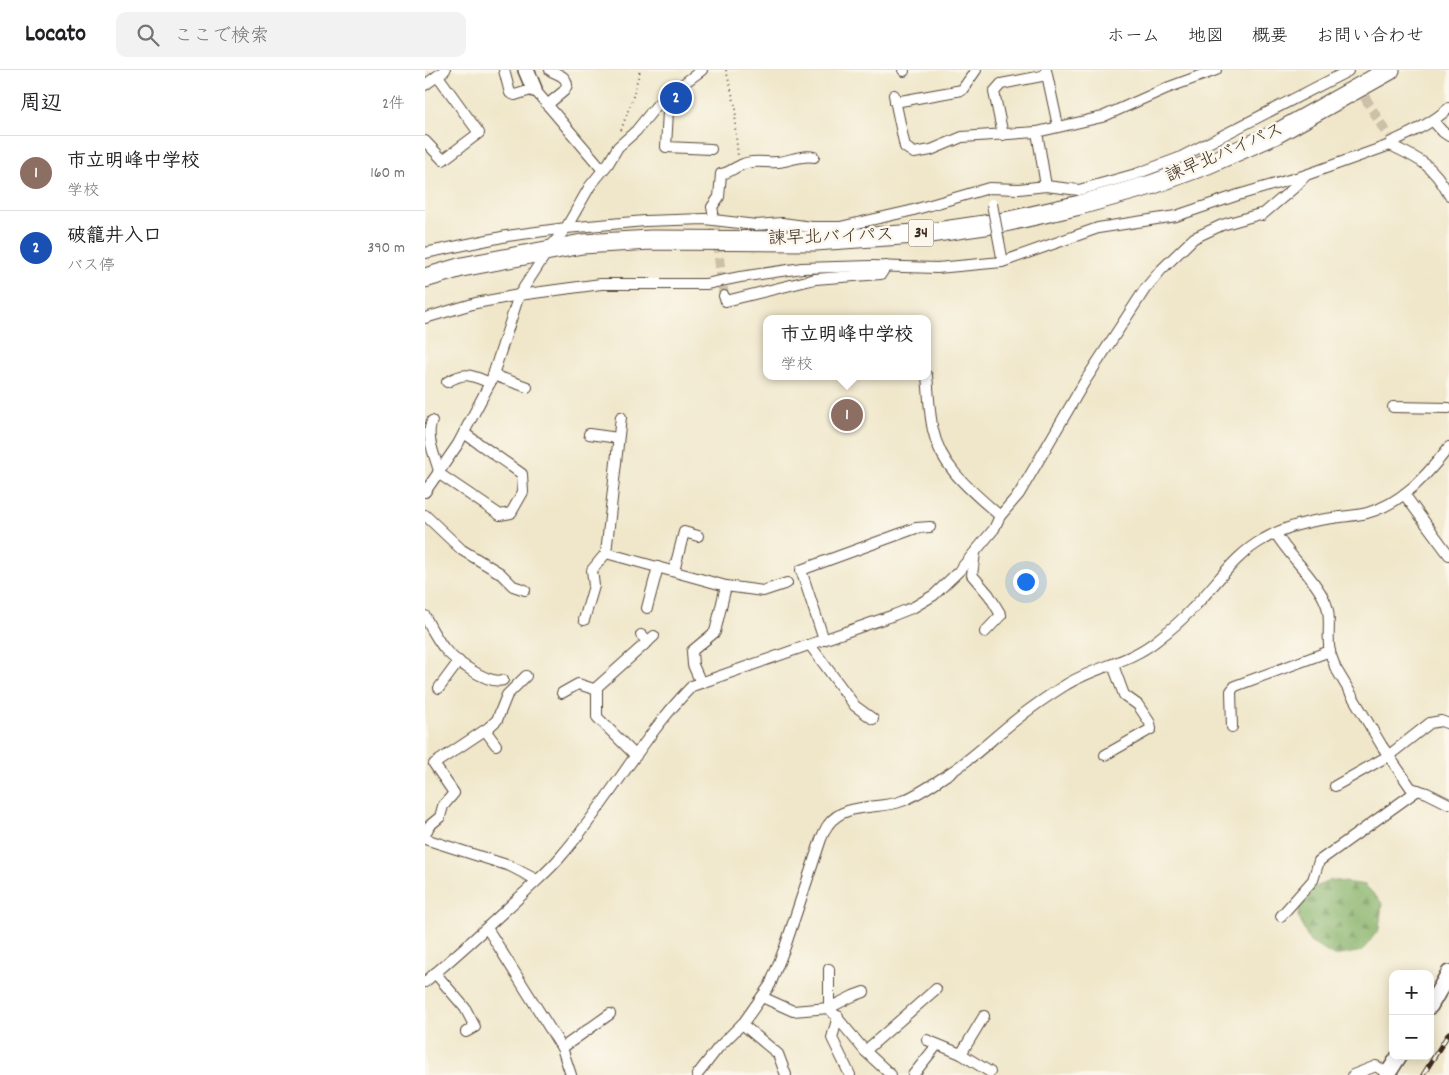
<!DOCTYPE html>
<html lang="ja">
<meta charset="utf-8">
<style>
body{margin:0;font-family:Dekko,"Klee One",sans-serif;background:#f2f2f2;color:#202124}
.controls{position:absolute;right:15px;bottom:15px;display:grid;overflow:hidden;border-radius:10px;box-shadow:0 2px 12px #0003}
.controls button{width:45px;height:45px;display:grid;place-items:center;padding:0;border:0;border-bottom:1px solid #e0e0e0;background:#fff;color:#202124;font:25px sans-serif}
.you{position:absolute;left:600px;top:511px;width:18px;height:18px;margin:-12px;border:4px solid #fff;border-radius:50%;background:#1a73e8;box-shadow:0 0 0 8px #1a73e833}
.badge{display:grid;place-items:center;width:32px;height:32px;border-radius:50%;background:#7c3aed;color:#fff;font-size:16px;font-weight:700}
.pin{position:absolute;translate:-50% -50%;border:2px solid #fff;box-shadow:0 1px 5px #0006}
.popup{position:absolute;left:338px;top:245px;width:168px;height:65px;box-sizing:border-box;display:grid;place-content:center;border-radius:10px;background:#fff;filter:drop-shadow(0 1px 4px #0005);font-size:16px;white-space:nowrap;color:#757577}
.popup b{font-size:19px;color:#202124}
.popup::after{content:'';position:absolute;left:50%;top:100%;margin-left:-10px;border:10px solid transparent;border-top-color:#fff}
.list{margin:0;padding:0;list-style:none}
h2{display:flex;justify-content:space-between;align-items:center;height:65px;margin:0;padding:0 20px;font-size:21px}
h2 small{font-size:16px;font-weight:400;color:#757577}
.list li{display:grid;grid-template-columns:32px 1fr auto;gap:15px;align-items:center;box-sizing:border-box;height:75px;padding:0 20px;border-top:1px solid #e0e0e0}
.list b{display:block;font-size:19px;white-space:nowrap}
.list p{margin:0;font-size:16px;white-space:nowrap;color:#757577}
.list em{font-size:16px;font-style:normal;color:#757577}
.icon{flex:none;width:28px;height:28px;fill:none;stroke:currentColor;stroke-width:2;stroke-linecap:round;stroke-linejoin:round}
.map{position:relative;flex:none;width:1024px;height:1005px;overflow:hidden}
header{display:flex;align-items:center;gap:30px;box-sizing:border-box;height:70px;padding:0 25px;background:#fff;border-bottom:1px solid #e0e0e0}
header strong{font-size:24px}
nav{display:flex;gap:28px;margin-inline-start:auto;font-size:18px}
.search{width:350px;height:45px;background:#f2f2f2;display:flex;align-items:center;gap:12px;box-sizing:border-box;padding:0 18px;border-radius:10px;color:#757577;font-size:19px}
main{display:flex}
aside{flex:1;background:#fff}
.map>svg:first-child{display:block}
</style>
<header>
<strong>Locato</strong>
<div class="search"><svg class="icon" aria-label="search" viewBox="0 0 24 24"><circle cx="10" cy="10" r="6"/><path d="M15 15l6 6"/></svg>ここで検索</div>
<nav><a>ホーム</a><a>地図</a><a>概要</a><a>お問い合わせ</a></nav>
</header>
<main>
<aside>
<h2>周辺<small>2件</small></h2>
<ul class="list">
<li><span class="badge" style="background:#8d6e63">1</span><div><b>市立明峰中学校</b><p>学校</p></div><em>160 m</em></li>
<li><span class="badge" style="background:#1a4fb4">2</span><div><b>破籠井入口</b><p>バス停</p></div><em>390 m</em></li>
</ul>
</aside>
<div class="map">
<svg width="1024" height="1005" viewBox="0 0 1024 1005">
<defs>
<pattern id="forest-firs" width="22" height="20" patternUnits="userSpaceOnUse" patternTransform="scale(1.25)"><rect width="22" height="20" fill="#86b269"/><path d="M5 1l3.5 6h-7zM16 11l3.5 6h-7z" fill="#6f9156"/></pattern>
</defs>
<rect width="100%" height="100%" fill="#fbf7ec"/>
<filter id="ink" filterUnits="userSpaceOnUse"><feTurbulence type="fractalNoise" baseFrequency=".02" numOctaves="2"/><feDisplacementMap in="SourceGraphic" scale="10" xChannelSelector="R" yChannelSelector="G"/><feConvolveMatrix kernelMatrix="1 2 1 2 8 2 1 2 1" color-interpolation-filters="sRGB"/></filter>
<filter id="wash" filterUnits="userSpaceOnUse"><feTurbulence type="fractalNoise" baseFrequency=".0096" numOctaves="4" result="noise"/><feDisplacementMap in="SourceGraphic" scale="20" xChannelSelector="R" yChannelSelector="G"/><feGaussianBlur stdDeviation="1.12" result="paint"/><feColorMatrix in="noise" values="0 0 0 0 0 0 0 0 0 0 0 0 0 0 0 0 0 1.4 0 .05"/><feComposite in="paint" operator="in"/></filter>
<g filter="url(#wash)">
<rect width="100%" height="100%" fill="#f0e7ca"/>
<!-- forest -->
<path fill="url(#forest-firs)" stroke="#606e44" d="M 906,810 L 940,815 L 957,833 L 954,859 L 937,881 L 909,886 L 885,872 L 873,846 L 876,824 Z"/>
</g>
<g filter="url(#ink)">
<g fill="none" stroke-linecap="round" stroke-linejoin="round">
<!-- street-tunnel -->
<g stroke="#ccc1a8" stroke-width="10" stroke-dasharray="10 5" stroke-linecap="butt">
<path d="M 932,14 L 963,66"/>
<path d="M 288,143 L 299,226"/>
</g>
<defs>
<g id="street">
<path d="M 79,0 L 85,23 L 90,25 L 109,19 L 177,99"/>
<path d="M 478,0 L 479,1"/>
<path d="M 621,0 L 633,56"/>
<path d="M 0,15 L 20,0"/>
<path d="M 469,25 L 480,77 L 489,83 L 506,80 L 537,67 L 612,62 L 677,47 L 742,18 L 791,0"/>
<path d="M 240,29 L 243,41 L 241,77 L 286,79"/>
<path d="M 470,32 L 537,20 L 551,0"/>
<path d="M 122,35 L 139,21 L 142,15 C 141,5 132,5 125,0"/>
<path d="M 1008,51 L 1018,62 L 1024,66"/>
<path d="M 612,62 L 621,116"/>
<path d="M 578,65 L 569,22 L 576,14 L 622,5"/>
<path d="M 0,71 L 18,90 L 54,63 L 13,6"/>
<path d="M 966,72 C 987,63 1007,53 1024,38"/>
<path d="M 288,142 L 287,137 L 294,127 L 296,104 C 304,103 307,99 314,96 C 326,89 340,93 353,92 C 365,91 377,84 389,87"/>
<path d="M 0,183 L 82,166 L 141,158 L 220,151 L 280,149 L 331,155 L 357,153 L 387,157 L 415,157 L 485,141 L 564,118 L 594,119 L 621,116 L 654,120 L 711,104 L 754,88 L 923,1"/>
<path d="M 299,226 L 301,231 L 390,209 L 456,204 L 461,196"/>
<path d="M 0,248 L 51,233 L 94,225 L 176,214 L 281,214 L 315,207 L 377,198 L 446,196 L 512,198 L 577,192 L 673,158 L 751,146 L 813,125 L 881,105"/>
<path d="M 68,305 L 102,317"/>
<path d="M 502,306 C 504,324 504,343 508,360 C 516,398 547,421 575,446"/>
<path d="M 22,312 C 41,301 46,305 65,313"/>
<path d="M 968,337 L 1024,338"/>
<path d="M 7,351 C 0,366 10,386 14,401"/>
<path d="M 164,364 L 193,368"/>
<path d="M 13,403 L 75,445 L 86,443 L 98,422 L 97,404 L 39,363"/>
<path d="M 0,422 L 33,374 L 66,311 L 94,225 L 124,179 L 141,158 L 165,116 L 183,94 L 193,77 L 211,61 L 232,35 L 258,14 L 277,0"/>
<path d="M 979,424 L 1024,485"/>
<path d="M 0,445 L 37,480 L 75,503 L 88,516 L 100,520"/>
<path d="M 851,464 C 865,487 887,505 899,529 C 908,546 901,565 905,582 C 906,587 909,592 910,597 L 957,676 L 986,718 L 1002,723 L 1024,734"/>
<path d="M 181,483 L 196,347"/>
<path d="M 550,483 L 547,505 L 564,525 L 576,545 L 560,562"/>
<path d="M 249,501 L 259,462 L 273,466"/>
<path d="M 301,516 L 338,521 L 362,513"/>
<path d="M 222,538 L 233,497"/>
<path d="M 0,546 C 5,557 11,567 18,577 C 27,589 63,615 78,610"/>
<path d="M 159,550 L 169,516 L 167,500 L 181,483 L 301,516 L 290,562 L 267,581 L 268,595 L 276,613"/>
<path d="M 216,565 L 223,572"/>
<path d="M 399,570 L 376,500 L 491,458 L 505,457"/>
<path d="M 385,575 L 430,636 L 448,649"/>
<path d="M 14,618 L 34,591"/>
<path d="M 137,623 L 153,614 L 172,620"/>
<path d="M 807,657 L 806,621 L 810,616 L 905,581"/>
<path d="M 60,660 L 71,675"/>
<path d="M 680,685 L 726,659 L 725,653 L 713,635 L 699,625 L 688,595"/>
<path d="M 211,686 L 172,647 L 172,617 L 229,566"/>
<path d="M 910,716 L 963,686 L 1005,653 L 1016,651 L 1024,654"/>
<path d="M 0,765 L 4,756 L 15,747 L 18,736 L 29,723 L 9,694 L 63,658 L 72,650 L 82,625 L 101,606"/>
<path d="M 0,769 L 85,796 L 112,810"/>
<path d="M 856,846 L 888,810 L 894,791 L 993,720"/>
<path d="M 62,858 L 137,978 L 146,1005"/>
<path d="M 404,899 L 404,938 L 428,926 L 439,922"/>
<path d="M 10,903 L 40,938 L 50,957 L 41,962"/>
<path d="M 0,912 C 34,883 67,853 99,823 C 112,810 126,799 137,785 C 184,731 217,667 267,616 L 469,545 L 489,537 L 509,525 L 534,501 L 569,459 L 575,446 L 594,424 L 660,311 L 720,219 L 736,200 L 769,168 L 797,155 L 835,144 L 837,145 L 870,117 L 881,105 L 965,75 C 995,89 1008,95 1024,125"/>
<path d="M 337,927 L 368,941 L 404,938 L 440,981 L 466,1005"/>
<path d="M 413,946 L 407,968 L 425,1005"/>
<path d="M 317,954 L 353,984 L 361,1005"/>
<path d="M 502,970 L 536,984 L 565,1002"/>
<path d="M 137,978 L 185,944"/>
<path d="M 440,981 L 511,919"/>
<path d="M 536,984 L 559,946"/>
<path d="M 272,1005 L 293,978 L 319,952 L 345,915 L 360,877 L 396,769 C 398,765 400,759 403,755 C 419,732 454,740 477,731 C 492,725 507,715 520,706 C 547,690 567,668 592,649 C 607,637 623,626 639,616 C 668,597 702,594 731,571 C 744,561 757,550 768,538 C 792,514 809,485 839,469 C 859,457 885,451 908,448 C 919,446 931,446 942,443 C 978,433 1002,405 1024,377"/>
<path d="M 488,1005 L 512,975"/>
<path d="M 928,1005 L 951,996 L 963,1004"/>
</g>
<g id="secondary">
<path d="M 101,0 L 109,19"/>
<path d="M 1005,936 L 1024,903"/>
<path d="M 962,1005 L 974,986"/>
</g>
<path id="highway" d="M 0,208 L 37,197 L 157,174 L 226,170 L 390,171 L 505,163 L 580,152 L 655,135 L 726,115 L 783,94 L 849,65 L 965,0"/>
</defs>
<!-- street casing -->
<use href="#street" stroke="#564638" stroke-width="12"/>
<!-- secondary casing -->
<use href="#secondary" stroke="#564638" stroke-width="18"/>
<!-- highway casing -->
<use href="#highway" stroke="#564638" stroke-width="21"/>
<!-- path -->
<g stroke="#564638" stroke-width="2" stroke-dasharray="1 4" stroke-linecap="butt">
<path d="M 301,0 L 311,39 L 310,57 L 313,86"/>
<path d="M 196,60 L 207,30 L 215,0"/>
</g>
<!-- street -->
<use href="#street" stroke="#fff" stroke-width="10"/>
<!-- secondary -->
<use href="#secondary" stroke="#fff" stroke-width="15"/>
<!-- highway -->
<use href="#highway" stroke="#fff" stroke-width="19"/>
<defs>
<path id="rail" d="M 998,1005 L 1024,963"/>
</defs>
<!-- rail casing -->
<use href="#rail" stroke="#3b2a1e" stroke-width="5"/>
<!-- rail -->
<use href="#rail" stroke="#fbf7ec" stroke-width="3" stroke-dasharray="9" stroke-linecap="butt"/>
<defs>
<path id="street-bridge" d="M 567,134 L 577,187"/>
</defs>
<!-- street-bridge casing -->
<use href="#street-bridge" stroke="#564638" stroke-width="12" stroke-linecap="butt"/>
<!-- street-bridge -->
<use href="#street-bridge" stroke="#fff" stroke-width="10"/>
</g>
</g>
<g text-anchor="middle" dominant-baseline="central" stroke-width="5" stroke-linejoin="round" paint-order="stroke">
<!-- shield labels -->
<rect fill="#fbf7ec" stroke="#75685c" stroke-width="1" x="483.5" y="149.5" width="25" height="27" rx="4"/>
<g font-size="16" font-weight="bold" fill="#3b2a1e">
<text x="496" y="163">34</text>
</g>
<!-- street labels -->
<g font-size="18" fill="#3b2a1e" stroke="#fbf7ec">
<text transform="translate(800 84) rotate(-23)">諫早北バイパス</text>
<text transform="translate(406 168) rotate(-2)">諫早北バイパス</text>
</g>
</g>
</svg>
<div class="controls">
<button>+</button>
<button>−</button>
</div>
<div class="you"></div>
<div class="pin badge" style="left:422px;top:345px;background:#8d6e63">1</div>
<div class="popup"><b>市立明峰中学校</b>学校</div>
<div class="pin badge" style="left:251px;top:28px;background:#1a4fb4">2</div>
</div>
</main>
